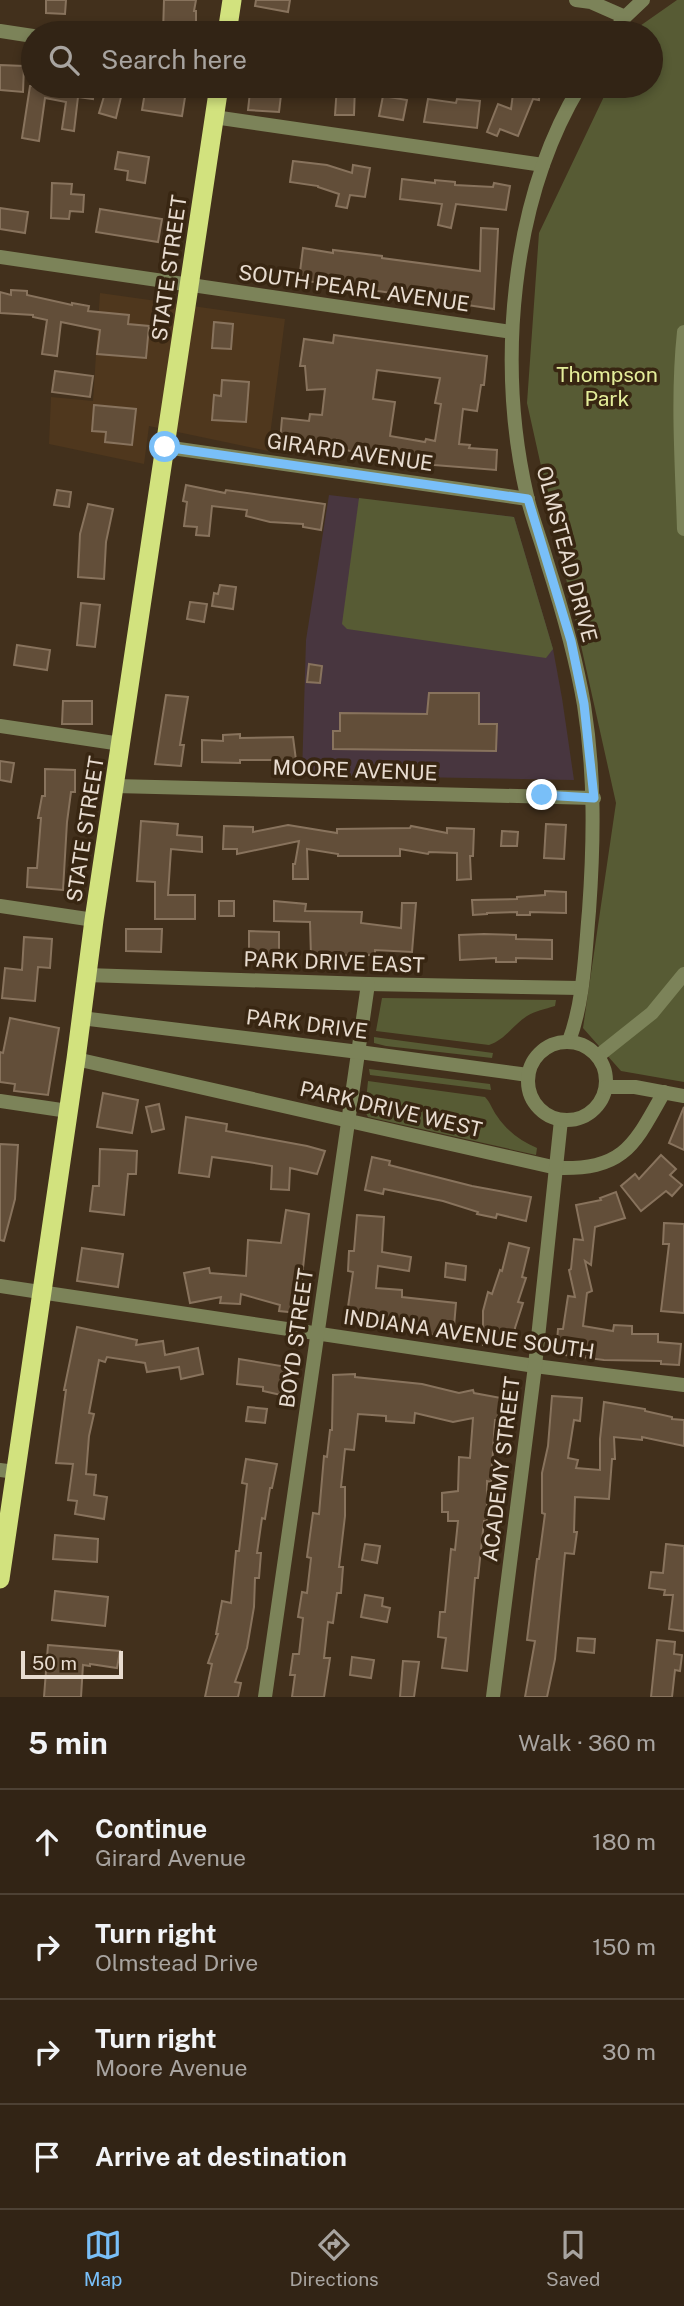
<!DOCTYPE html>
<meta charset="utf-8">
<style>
body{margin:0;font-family:"Public Sans",sans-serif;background:#3d3022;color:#f1f3f6}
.scale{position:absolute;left:21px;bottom:18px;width:102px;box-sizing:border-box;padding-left:7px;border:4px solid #e8dcd0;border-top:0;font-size:19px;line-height:24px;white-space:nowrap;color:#e8dcd0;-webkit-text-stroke:5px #382612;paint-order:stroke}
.stop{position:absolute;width:21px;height:21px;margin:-16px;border:5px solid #79bff8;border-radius:50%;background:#fff}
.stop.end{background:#79bff8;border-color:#fff;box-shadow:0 2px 7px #0008}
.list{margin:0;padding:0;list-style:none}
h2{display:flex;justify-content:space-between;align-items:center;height:91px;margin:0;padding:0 28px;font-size:30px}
h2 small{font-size:23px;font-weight:400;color:#a8a4a0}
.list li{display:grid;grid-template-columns:46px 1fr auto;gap:21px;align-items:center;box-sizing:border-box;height:105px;padding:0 28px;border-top:2px solid #4d4134}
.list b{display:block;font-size:26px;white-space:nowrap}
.list p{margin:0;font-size:23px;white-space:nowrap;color:#a8a4a0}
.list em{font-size:23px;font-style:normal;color:#a8a4a0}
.icon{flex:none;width:38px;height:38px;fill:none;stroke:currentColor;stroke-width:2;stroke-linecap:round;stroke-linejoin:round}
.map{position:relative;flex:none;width:684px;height:1697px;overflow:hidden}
.search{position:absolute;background:#322415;box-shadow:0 4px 10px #0003;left:21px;right:21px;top:21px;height:77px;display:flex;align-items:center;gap:18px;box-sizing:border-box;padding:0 24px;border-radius:38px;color:#a8a4a0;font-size:26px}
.sheet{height:511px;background:#322415}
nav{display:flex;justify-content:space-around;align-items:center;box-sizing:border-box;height:98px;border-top:2px solid #4d4134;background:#322415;font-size:19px;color:#a8a4a0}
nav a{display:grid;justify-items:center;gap:4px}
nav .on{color:#79bff8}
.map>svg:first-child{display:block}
</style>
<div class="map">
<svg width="684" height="1697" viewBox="0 0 684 1697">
<rect width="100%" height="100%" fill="#42301c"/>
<!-- built -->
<path fill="#4f371d" d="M 100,293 L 285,319 L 268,451 L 149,426 L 144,464 L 49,444 L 51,397 L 93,401 Z"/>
<!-- education -->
<path fill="#48363f" d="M 329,495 L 514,517 L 553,649 L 562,698 L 574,780 L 302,775 L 306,640 Z"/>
<!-- green -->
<g fill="#575b34">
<path d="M 677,0 L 684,0 L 684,1082 L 621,1071 L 583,1028 L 616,803 L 527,403 L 539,233 L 609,86 L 651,86 L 651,33 L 634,33 L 637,28 Z"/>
<path d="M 359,498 L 514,517 L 553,649 L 546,658 L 347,629 L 342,624 Z"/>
<path d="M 382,998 L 556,1000 L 555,1006 C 545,1009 535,1011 527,1016 C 513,1025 505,1040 489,1045 L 376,1031 Z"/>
<path d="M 374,1037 L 381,1038 L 493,1053 L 492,1058 L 386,1046 L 374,1043 Z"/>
<path d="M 369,1069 L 490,1084 L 491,1090 L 370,1075 Z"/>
<path d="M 368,1081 L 485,1097 C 490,1102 492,1109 497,1116 C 507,1131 521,1141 537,1148 L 536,1155 L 368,1117 L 365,1111 Z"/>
</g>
<!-- building -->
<g fill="#624e39" stroke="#88735d" stroke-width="2" fill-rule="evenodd">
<path d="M 46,0 L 66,0 L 65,14 L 46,13 Z"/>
<path d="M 164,0 L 196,0 L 194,11 L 196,11 L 196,33 L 163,33 Z"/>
<path d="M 256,0 L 290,0 L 288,12 L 255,6 Z"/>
<path d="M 0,65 L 24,66 L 23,92 L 0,90 Z"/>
<path d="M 30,86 L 94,86 L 93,99 L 78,97 L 74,131 L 62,129 L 66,102 L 45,98 L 39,141 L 22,138 Z"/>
<path d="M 146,86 L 186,91 L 182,116 L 142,110 Z"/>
<path d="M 337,86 L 355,86 L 354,115 L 335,115 Z"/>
<path d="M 514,86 L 540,86 L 539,100 L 533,99 L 518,136 L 500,129 L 497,136 L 487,132 L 498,104 L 511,109 Z"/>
<path d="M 250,92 L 281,95 L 279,112 L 248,110 Z"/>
<path d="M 105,93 L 121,97 L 116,118 L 99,113 Z"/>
<path d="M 383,96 L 407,100 L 403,120 L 379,116 Z"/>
<path d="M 428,99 L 456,103 L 457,99 L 480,101 L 477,128 L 424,122 Z"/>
<path d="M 118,152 L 149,157 L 145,183 L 127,180 L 128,171 L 115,169 Z"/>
<path d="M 293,161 L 327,165 L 352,173 L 353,165 L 370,168 L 365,197 L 350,195 L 347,208 L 336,206 L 339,194 L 318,187 L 318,186 L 290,182 Z"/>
<path d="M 402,179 L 435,183 L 435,180 L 455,182 L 455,185 L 493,187 L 494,183 L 510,186 L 506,210 L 456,204 L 451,228 L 438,225 L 442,204 L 400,199 Z"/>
<path d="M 52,183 L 72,184 L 71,194 L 84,195 L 83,212 L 70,211 L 69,219 L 51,218 Z"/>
<path d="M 0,208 L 28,212 L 25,233 L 0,229 Z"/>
<path d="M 100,209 L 162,219 L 158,242 L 96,232 Z"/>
<path d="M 481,228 L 498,229 L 494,309 L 447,302 L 447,297 L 411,292 L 410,295 L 392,293 L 299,280 L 303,248 L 333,253 L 333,250 L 382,256 L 382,258 L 480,271 Z"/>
<path d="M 11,290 L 27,291 L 27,295 L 72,305 L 72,303 L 89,306 L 88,311 L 129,315 L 128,324 L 149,326 L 146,358 L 97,354 L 100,330 L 61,322 L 57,356 L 42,354 L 47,320 L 33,317 L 33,315 L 0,313 L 0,292 L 11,295 Z"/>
<path d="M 214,322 L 233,324 L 231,349 L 212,348 Z"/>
<path d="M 334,335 L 487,356 L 484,385 L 481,385 L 477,411 L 463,409 L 459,444 L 470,445 L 469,448 L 497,450 L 496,470 L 434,465 L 339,449 L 280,442 L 282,418 L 309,421 L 310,414 L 322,415 L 325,389 L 307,390 L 305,366 L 300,366 L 304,339 L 333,343 ZM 377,370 L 440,378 L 435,403 L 441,404 L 435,441 L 426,439 L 425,442 L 390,436 L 395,402 L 373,399 Z"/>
<path d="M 55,371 L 93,376 L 90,397 L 52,392 Z"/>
<path d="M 222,380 L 249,382 L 246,422 L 212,420 L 214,395 L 221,396 Z"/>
<path d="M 94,405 L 136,409 L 132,445 L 105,442 L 106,432 L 92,431 Z"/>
<path d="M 186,485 L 225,493 L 226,490 L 325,504 L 321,530 L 303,527 L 303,524 L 270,522 L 246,516 L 247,510 L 212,506 L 209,536 L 196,535 L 197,527 L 184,526 L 187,502 L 183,501 Z"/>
<path d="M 57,490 L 71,492 L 69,507 L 54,505 Z"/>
<path d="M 88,504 L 113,509 L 106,542 L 104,579 L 78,577 L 80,534 Z"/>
<path d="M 220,585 L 236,587 L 233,609 L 212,606 L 214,593 L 218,594 Z"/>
<path d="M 190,602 L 207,604 L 204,622 L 187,619 Z"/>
<path d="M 81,603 L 100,605 L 95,647 L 77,645 Z"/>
<path d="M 17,645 L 50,650 L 47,670 L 14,665 Z"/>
<path d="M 309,664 L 322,666 L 320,683 L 307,682 Z"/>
<path d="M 429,693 L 479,693 L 479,724 L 497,724 L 496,751 L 333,749 L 333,731 L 340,731 L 340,713 L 427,714 Z"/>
<path d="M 166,695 L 188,697 L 180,745 L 184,745 L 181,766 L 155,764 Z"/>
<path d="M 63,701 L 92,701 L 92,724 L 62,724 Z"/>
<path d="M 240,734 L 240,738 L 293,737 L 296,760 L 276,762 L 276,760 L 240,760 L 240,763 L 202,762 L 202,740 L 223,741 L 223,735 Z"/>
<path d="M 0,761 L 14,763 L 11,782 L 0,780 Z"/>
<path d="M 45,769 L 75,770 L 75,792 L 71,792 L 67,822 L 63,890 L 27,887 L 28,868 L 37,868 L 41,818 L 38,818 L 42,796 L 45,796 Z"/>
<path d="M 141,821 L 178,824 L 177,835 L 202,837 L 202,852 L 171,849 L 168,895 L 195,895 L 195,919 L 155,919 L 155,882 L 137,881 Z"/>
<path d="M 546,824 L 566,825 L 564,859 L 544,858 Z"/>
<path d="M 288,825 L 337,833 L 337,829 L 410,828 L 411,826 L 447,833 L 447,828 L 474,829 L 473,856 L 470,856 L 471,879 L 457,880 L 457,853 L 429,852 L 428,854 L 400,849 L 400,856 L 338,856 L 338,854 L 307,849 L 308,879 L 293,879 L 293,864 L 295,864 L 299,841 L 237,854 L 237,849 L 223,849 L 224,826 L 253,827 L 253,832 Z"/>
<path d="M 502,831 L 518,832 L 517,846 L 501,846 Z"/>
<path d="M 545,891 L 566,892 L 566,913 L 530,912 L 530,915 L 517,915 L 517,912 L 487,913 L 487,914 L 473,915 L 472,900 L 517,899 L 517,897 L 545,895 Z"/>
<rect x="219" y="901" width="15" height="15"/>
<path d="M 274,901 L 306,904 L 305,911 L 362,912 L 361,923 L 401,928 L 402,903 L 416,903 L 412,952 L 375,950 L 375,955 L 311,956 L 310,922 L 274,921 Z"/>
<path d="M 126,929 L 162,929 L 161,952 L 126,951 Z"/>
<path d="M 249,931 L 279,932 L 279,955 L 249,954 Z"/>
<path d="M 484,934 L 516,935 L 516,939 L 552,940 L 552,959 L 516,958 L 516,962 L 496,962 L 496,958 L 460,960 L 459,935 Z"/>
<path d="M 24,937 L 52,939 L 50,968 L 38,967 L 35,1001 L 2,998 L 5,968 L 22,970 Z"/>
<path d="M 10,1018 L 59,1028 L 48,1095 L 14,1091 L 15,1084 L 0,1082 L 0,1052 L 3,1053 Z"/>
<path d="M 103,1093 L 138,1100 L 132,1133 L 97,1127 Z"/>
<path d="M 159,1104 L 164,1129 L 152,1132 L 146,1107 Z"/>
<path d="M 684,1107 L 684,1150 L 669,1143 Z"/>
<path d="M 186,1117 L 227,1124 L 226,1131 L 307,1146 L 325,1151 L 317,1174 L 290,1168 L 289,1190 L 271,1189 L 272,1166 L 248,1162 L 212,1157 L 209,1177 L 179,1173 Z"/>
<path d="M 0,1144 L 18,1145 L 15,1199 L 4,1241 L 0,1240 Z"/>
<path d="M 100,1149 L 137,1151 L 136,1174 L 128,1174 L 124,1215 L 90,1211 L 93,1186 L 99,1186 Z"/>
<path d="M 661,1155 L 676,1169 L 670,1175 L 682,1185 L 672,1196 L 666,1191 L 641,1211 L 621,1186 L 635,1174 L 639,1179 Z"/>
<path d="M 372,1157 L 390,1161 L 389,1165 L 472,1186 L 531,1197 L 526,1221 L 497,1214 L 496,1218 L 477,1214 L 478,1212 L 443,1201 L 384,1189 L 383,1194 L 365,1190 Z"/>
<path d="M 616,1192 L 625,1218 L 595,1227 L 591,1265 L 585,1261 L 592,1291 L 587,1293 L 583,1326 L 613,1331 L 614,1325 L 632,1326 L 632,1334 L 658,1334 L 658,1342 L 681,1344 L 679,1365 L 661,1364 L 661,1361 L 604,1360 L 556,1354 L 558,1329 L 563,1329 L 568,1296 L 575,1297 L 569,1270 L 571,1269 L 574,1239 L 583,1240 L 576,1205 L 601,1200 L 600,1198 Z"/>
<path d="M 286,1210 L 309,1214 L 298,1313 L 279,1311 L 280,1305 L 241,1294 L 240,1304 L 220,1303 L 221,1297 L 190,1303 L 184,1273 L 209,1268 L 210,1273 L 246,1276 L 248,1240 L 281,1243 Z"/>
<path d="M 357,1215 L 384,1217 L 382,1252 L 411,1257 L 409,1271 L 378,1266 L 376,1288 L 402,1290 L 402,1297 L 456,1303 L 453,1338 L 346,1321 L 353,1272 L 348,1271 L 349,1251 L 354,1251 Z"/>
<path d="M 664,1223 L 684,1224 L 684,1313 L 661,1311 L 669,1244 L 663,1244 Z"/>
<path d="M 509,1243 L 529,1248 L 522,1277 L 526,1278 L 518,1302 L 523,1303 L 515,1328 L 514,1346 L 483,1345 L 483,1311 L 488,1292 L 492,1294 L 500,1270 L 502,1271 Z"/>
<path d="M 82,1248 L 123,1254 L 118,1287 L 77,1281 Z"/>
<path d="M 446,1263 L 466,1266 L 465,1280 L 445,1277 Z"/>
<path d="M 77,1327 L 137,1340 L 136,1345 L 163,1341 L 165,1355 L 198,1348 L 203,1374 L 181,1379 L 179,1367 L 147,1372 L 145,1363 L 107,1357 L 105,1362 L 99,1360 L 89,1413 L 94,1414 L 89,1436 L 86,1474 L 96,1475 L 94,1495 L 107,1497 L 104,1519 L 75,1514 L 77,1501 L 68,1500 L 73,1464 L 56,1463 L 66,1390 L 64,1390 Z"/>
<path d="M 239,1359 L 287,1367 L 281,1395 L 263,1391 L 263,1387 L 237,1384 Z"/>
<path d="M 355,1374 L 355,1377 L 422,1384 L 459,1393 L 473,1390 L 474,1393 L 501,1398 L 497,1420 L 495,1420 L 491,1482 L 487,1481 L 487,1521 L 484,1521 L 478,1578 L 475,1578 L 467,1671 L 442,1668 L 446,1638 L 438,1637 L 440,1612 L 445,1612 L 451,1549 L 455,1550 L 458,1521 L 448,1521 L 448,1512 L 442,1512 L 442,1493 L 458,1491 L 459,1457 L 470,1458 L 473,1418 L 453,1422 L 415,1413 L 414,1423 L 386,1421 L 386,1416 L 358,1414 L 354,1450 L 345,1449 L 341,1487 L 345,1487 L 345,1516 L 339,1567 L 343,1567 L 341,1593 L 337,1593 L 333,1623 L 328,1622 L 324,1658 L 330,1658 L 324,1697 L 292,1697 L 295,1675 L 290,1675 L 293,1654 L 299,1654 L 303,1618 L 298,1617 L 302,1592 L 307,1593 L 311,1558 L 307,1557 L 313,1513 L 319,1514 L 324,1456 L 327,1457 L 330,1430 L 332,1430 L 333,1375 Z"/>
<path d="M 552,1396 L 582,1398 L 580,1421 L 574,1420 L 568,1458 L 578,1460 L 576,1468 L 600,1470 L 600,1439 L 604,1402 L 645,1409 L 645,1411 L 672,1417 L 672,1419 L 684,1420 L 684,1446 L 642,1437 L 642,1440 L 614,1437 L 615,1459 L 612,1459 L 609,1499 L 575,1497 L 574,1532 L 577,1532 L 574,1554 L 565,1553 L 555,1659 L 547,1697 L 525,1697 L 535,1641 L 527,1640 L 537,1559 L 539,1559 L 545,1514 L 542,1513 L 542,1473 L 548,1446 Z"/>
<path d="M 248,1407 L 267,1409 L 265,1423 L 246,1421 Z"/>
<path d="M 246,1459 L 277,1464 L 272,1488 L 270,1488 L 265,1519 L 262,1518 L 257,1553 L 261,1553 L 259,1578 L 255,1578 L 254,1607 L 247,1648 L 235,1682 L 241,1683 L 238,1697 L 205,1697 L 212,1664 L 208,1663 L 218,1634 L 216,1634 L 222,1601 L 231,1603 L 236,1551 L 239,1551 L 247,1484 L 242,1483 Z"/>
<path d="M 55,1535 L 98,1539 L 97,1562 L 53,1559 Z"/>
<path d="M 365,1544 L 380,1546 L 377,1563 L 362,1560 Z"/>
<path d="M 666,1544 L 684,1546 L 684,1631 L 669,1629 L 673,1595 L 664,1595 L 665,1590 L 649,1588 L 651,1572 L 663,1573 Z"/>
<path d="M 55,1591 L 108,1597 L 105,1626 L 52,1620 Z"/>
<path d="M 365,1595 L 383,1598 L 382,1606 L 390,1608 L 387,1622 L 361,1617 Z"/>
<path d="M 578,1638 L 595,1639 L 594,1653 L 577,1651 Z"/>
<path d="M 657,1640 L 675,1642 L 674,1654 L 682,1655 L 680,1671 L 675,1670 L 672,1697 L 651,1697 Z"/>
<path d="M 48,1645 L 120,1651 L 117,1668 L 90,1664 L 90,1666 L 83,1665 L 81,1697 L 44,1697 Z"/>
<path d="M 352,1657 L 374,1660 L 371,1678 L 350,1675 Z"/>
<path d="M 403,1661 L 419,1662 L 414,1697 L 400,1697 Z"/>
</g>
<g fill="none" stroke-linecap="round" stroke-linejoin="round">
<!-- minor -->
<g stroke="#7c8359" stroke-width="14">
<path d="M 576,0 L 591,2 L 625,17"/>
<path d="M 0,31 L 33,36"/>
<path d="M 613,33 L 625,17 L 643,0"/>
<path d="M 214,117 L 543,165"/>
<path d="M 0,257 L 512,332"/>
<path d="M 684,332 C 677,397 682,464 684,529"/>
<path d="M 165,447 L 528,499"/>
<path d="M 0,726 L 121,744"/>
<path d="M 115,786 L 594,798"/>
<path d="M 0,906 L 94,920"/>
<path d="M 86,975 L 368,984 L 580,988"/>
<path d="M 569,1041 C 584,1001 585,954 589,911 C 594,841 595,774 584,705 C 576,657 562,609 547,562 C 541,540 532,518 527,496 C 497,366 510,202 580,86"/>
<path d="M 598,1056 L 652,1013 L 684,974"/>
<path d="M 76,1059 L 557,1168 C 625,1170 634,1145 664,1092"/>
<path d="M 0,1101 L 68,1111"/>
<path d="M 40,1292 L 535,1366 L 684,1385"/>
<path d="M 0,1470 L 15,1472"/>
<path d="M 265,1697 L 368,984"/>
<path d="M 493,1697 L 535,1366 L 561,1120"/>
</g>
<!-- tertiary -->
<g stroke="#7c8359" stroke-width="14">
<path d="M 81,1018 L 359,1052 L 528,1075"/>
<circle cx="567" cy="1081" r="39"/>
<path d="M 606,1087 L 635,1087 L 684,1096"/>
<path d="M 0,1286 L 40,1292"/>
</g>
<!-- trunk -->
<g stroke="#d2e27e" stroke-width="19">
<path d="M 227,33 L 232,0"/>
<path d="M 0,1579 L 76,1059 L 94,920 L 219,86"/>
</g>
</g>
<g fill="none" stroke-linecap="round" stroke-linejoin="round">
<!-- route -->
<path stroke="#79bff8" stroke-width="9" d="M 165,447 L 528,499 L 571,641 L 584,704 L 594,798 L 542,795"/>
</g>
<g text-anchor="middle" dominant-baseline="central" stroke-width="7" stroke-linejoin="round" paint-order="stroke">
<!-- street labels -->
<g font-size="21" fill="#e8dcd0" stroke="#382612">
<text transform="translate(169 268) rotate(-82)">STATE STREET</text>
<text transform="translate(354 288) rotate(8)">SOUTH PEARL AVENUE</text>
<text transform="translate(350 452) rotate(8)">GIRARD AVENUE</text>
<text transform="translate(567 554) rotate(75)">OLMSTEAD DRIVE</text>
<text transform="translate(355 770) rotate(2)">MOORE AVENUE</text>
<text transform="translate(85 829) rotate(-81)">STATE STREET</text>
<text transform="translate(334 962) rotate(2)">PARK DRIVE EAST</text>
<text transform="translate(307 1024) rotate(7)">PARK DRIVE</text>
<text transform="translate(391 1109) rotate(13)">PARK DRIVE WEST</text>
<text transform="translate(469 1334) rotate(8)">INDIANA AVENUE SOUTH</text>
<text transform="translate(296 1338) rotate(-82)">BOYD STREET</text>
<text transform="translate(501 1469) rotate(-83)">ACADEMY STREET</text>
</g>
<!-- park labels -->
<g font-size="21" fill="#e4ed9a" stroke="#382612">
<text x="607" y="374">Thompson<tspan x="607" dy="24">Park</tspan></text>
</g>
</g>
</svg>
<div class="scale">50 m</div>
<div class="stop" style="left:165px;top:447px"></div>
<div class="stop end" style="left:542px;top:795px"></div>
<div class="search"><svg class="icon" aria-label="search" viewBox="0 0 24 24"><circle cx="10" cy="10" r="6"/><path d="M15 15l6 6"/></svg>Search here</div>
</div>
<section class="sheet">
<h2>5 min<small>Walk · 360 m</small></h2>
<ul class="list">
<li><svg class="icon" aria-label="ahead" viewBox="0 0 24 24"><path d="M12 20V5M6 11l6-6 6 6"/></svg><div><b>Continue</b><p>Girard Avenue</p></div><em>180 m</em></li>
<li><svg class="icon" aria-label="right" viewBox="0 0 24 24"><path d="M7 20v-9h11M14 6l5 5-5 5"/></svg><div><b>Turn right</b><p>Olmstead Drive</p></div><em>150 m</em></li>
<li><svg class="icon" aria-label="right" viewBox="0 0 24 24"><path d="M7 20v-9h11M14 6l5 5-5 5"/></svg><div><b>Turn right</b><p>Moore Avenue</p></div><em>30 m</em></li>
<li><svg class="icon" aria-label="arrive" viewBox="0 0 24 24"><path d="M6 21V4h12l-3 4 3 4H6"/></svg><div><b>Arrive at destination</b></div></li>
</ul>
</section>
<nav>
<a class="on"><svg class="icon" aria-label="map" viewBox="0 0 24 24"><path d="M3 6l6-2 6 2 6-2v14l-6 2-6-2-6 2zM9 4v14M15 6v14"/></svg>Map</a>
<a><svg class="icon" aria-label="directions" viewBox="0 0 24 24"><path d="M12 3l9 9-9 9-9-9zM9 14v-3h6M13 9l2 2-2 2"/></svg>Directions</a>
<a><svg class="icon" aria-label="saved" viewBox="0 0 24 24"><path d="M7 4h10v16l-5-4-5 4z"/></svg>Saved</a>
</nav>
